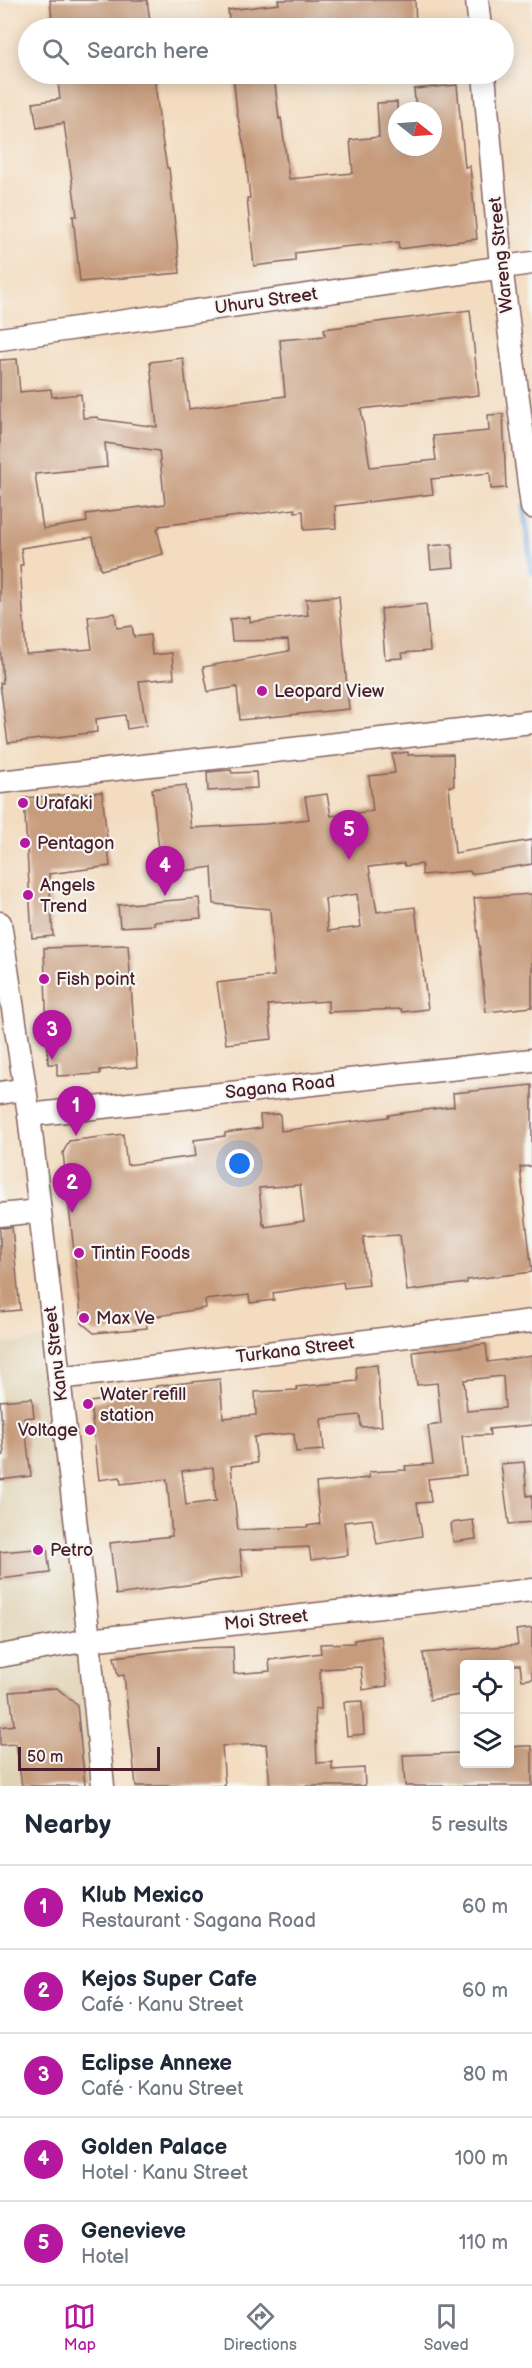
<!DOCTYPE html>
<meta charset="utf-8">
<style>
body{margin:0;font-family:"Balsamiq Sans",sans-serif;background:#f2f2f3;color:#1f2937}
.controls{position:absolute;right:18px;bottom:18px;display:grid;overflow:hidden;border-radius:6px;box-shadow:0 3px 15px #0003}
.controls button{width:54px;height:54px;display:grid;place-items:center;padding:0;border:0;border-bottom:2px solid #e0e1e3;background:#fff;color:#1f2937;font:30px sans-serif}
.compass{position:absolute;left:388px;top:102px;width:54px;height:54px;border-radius:50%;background:#fff;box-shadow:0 3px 15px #0003;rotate:107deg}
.scale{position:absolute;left:18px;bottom:15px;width:142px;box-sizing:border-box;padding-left:6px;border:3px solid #4a1f2b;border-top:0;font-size:16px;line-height:21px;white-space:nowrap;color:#4a1f2b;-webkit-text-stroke:4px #f6f6f2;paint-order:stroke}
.you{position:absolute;left:240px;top:1164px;width:21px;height:21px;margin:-15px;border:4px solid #fff;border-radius:50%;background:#1a73e8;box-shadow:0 0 0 9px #1a73e833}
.badge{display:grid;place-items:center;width:39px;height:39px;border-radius:50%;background:#b5179e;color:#fff;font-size:20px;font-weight:700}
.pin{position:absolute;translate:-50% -50px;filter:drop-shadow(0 2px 3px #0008)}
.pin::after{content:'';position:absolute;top:32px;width:21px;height:18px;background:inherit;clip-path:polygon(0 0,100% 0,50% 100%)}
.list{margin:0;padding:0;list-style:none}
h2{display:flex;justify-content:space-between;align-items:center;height:78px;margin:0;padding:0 24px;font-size:26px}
h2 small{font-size:20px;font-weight:400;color:#747a83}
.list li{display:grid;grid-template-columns:39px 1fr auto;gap:18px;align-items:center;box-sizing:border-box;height:84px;padding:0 24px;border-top:2px solid #e0e1e3}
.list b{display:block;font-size:22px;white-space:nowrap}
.list p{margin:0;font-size:20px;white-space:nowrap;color:#747a83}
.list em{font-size:20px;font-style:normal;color:#747a83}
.icon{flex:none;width:33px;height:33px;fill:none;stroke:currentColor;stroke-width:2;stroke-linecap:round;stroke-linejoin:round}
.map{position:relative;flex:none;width:532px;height:1786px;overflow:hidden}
.search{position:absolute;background:#fff;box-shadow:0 3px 15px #0003;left:18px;right:18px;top:18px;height:66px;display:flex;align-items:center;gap:15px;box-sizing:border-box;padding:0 21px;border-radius:33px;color:#747a83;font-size:22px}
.sheet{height:498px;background:#fff}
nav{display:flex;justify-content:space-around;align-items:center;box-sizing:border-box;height:84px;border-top:2px solid #e0e1e3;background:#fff;font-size:16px;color:#747a83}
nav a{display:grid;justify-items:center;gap:3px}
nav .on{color:#b5179e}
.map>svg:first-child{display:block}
</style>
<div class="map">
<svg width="532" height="1786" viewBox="0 0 532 1786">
<rect width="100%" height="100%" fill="#f6f6f2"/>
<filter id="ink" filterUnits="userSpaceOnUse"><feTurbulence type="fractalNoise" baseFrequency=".0167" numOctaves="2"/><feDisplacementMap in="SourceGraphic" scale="12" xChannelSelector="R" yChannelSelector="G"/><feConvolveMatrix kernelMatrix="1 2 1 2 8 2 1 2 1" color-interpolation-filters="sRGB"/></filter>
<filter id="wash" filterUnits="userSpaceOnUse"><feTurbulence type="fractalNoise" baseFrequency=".008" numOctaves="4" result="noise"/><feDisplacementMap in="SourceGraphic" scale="24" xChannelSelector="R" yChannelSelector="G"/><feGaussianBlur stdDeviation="1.35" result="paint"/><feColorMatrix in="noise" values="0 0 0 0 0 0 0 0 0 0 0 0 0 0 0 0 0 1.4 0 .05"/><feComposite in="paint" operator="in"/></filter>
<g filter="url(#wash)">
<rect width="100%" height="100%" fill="#f3dcbf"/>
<!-- built -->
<path fill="#e0d3b4" d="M 54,1338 L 106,1786 L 0,1786 L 0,1345 Z"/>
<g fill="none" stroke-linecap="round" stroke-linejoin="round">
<!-- stream -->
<path stroke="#6fa6dd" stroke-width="6" d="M 524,507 L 532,572"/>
</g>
<g id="blocks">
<!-- building -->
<g fill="#c79c7d" fill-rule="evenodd">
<path d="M 50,0 L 147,0 L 151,28 L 53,28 Z"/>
<path d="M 278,0 L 415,0 L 416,28 L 230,28 L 228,10 L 279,4 Z"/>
<path d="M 57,74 L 154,74 L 161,133 L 167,168 L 169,168 L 180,273 L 80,282 L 73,216 L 77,216 L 64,123 L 37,128 L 33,103 L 60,99 Z"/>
<path d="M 233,74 L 274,74 L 279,119 L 281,118 L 289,179 L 353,173 L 350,140 L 379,137 L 377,103 L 397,102 L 397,147 L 433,147 L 433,111 L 416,111 L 414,89 L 457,85 L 465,167 L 470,166 L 477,239 L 399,249 L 398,242 L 342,247 L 295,253 L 295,261 L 254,266 L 247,198 L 250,198 L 245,151 L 237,113 Z"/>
<path d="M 470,310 L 479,395 L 361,409 L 370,467 L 436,460 L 433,436 L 489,431 L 488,415 L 503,414 L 506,488 L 491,489 L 490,473 L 431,479 L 433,494 L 335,506 L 336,528 L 304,530 L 303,511 L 295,512 L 295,509 L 159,526 L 159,528 L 157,529 L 163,554 L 101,570 L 93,537 L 21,548 L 23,565 L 20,565 L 26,654 L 92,649 L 88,617 L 115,613 L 117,628 L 132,626 L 134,637 L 150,635 L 152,655 L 172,653 L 174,678 L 139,681 L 146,726 L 127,729 L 125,715 L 96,719 L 97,732 L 8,743 L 0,683 L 3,683 L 0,643 L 0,360 L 17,359 L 20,392 L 51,389 L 52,397 L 81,394 L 83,418 L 98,417 L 98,419 L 157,427 L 150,362 L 183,358 L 189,409 L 285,396 L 280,340 L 325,336 L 324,329 ZM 105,443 L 159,451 L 165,504 L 86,514 L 87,522 L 43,529 L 35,474 L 107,467 Z"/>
<path d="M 452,544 L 454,567 L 431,569 L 429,546 Z"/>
<path d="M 339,596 L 349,709 L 240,720 L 237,687 L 208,692 L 203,667 L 289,651 L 288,640 L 232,641 L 230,619 L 250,617 L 250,622 L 308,615 L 306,599 Z"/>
<path d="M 426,604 L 430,651 L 402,653 L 403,658 L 385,659 L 381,609 Z"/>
<path d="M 408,752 L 408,755 L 453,754 L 454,786 L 449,786 L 455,853 L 532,840 L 532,864 L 471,874 L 470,871 L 422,875 L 422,864 L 405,866 L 404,863 L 369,867 L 377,912 L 415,907 L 428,1009 L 402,1012 L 401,1009 L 328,1012 L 328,1001 L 268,1005 L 272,1039 L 226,1044 L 217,983 L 274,976 L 270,909 L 214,904 L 212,867 L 162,874 L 152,789 L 186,785 L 191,828 L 265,824 L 309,819 L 305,797 L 327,794 L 331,816 L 373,811 L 369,776 L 395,773 L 392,754 ZM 357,894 L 361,927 L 328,931 L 325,899 Z"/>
<path d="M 231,770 L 232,773 L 256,772 L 257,788 L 208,791 L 207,772 Z"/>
<path d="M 102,792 L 110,866 L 49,874 L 53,936 L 32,938 L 24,798 Z"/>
<path d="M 532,894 L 532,1007 L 486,1012 L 474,898 Z"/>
<path d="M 199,898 L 201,918 L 154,922 L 155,925 L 120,927 L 118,905 Z"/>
<path d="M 128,945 L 137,1067 L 100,1070 L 100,1074 L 57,1076 L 57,1064 L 48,1064 L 44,948 Z"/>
<path d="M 532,1085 L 532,1166 L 520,1167 L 532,1272 L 467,1280 L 467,1283 L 407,1291 L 400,1235 L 363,1237 L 369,1285 L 344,1288 L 343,1282 L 273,1293 L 274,1300 L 250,1303 L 249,1295 L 205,1300 L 206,1308 L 146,1318 L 147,1328 L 94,1333 L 82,1323 L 63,1153 L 69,1141 L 123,1134 L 127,1165 L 196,1156 L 194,1140 L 225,1136 L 225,1133 L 261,1128 L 260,1115 L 280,1114 L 281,1131 L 389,1117 L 388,1115 L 454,1106 L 453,1093 ZM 300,1185 L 304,1221 L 265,1227 L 265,1224 L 263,1225 L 259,1188 Z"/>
<path d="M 12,1227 L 20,1310 L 0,1312 L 0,1228 Z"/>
<path d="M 486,1344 L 488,1362 L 532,1356 L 532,1425 L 489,1429 L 490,1435 L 462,1436 L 466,1475 L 428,1479 L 431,1502 L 417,1503 L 422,1536 L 377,1544 L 372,1519 L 344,1522 L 348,1555 L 311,1560 L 309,1547 L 240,1550 L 243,1577 L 116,1595 L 110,1543 L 172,1536 L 167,1479 L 121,1484 L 120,1477 L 99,1480 L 90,1402 L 111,1399 L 110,1394 L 156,1388 L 156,1386 L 220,1379 L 223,1418 L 256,1415 L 255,1392 L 297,1390 L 296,1387 L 357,1381 L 356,1367 L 377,1365 L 382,1426 L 361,1427 L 360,1415 L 321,1419 L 324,1450 L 296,1452 L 294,1433 L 254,1437 L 257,1463 L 231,1466 L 238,1530 L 307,1527 L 307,1526 L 320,1524 L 316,1483 L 369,1478 L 369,1472 L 406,1470 L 405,1466 L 433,1464 L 428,1426 L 441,1424 L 437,1383 L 417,1385 L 413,1352 ZM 503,1376 L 505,1408 L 467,1411 L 464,1380 ZM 213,1467 L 216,1501 L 186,1505 L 182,1471 Z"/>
<path d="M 32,1398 L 34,1417 L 24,1418 L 31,1476 L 0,1480 L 0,1456 L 4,1455 L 0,1401 Z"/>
<path d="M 524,1462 L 527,1496 L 532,1495 L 532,1522 L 509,1524 L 501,1464 Z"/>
<path d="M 473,1520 L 476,1539 L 453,1542 L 451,1523 Z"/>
<path d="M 47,1548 L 50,1573 L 0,1579 L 0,1552 Z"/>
<path d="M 532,1628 L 532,1679 L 522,1680 L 520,1665 L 465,1665 L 465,1694 L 430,1700 L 423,1653 L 518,1645 L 516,1630 Z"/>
<path d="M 381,1636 L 387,1686 L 363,1690 L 361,1667 L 320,1669 L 321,1709 L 315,1709 L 317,1763 L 332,1762 L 332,1770 L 364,1768 L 365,1786 L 270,1786 L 266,1744 L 222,1746 L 225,1786 L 136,1786 L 124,1675 L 118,1676 L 114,1657 L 188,1648 L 233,1647 L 234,1674 L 270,1671 L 269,1660 L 321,1653 L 320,1644 L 354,1643 L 354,1640 Z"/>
<path d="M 57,1688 L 77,1705 L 85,1786 L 22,1786 L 16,1744 L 0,1745 L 0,1727 L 14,1725 L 10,1692 Z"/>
<path d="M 362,1701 L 364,1734 L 347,1736 L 344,1702 Z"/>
<path d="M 524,1746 L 532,1746 L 532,1786 L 405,1786 L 403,1755 L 461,1753 L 461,1764 L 510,1764 L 510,1747 Z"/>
</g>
</g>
</g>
<g filter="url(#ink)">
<use href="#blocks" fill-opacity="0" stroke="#85615f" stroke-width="1.5"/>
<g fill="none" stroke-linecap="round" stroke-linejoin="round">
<defs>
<g id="street">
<path d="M 477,0 L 480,28"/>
<path d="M 484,74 L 501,266 L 532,507"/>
<path d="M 0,339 L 532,263"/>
<path d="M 0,782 L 532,722"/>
<path d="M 0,923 L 29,1115 L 89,1640 L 103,1786"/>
<path d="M 0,1093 L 25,1089"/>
<path d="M 29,1115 L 532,1060"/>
<path d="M 0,1215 L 39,1211"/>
<path d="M 59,1378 L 532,1321"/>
<path d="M 0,1656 L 89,1640 L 532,1590"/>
</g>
</defs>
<!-- street casing -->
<use href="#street" stroke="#85615f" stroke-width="25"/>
<!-- street -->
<use href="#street" stroke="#fff" stroke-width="22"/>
</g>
</g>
<!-- markers -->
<g fill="#b5179e" stroke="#f6f6f2" stroke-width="2">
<circle cx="262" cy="691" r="6"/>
<circle cx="23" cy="803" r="6"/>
<circle cx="25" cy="843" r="6"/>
<circle cx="28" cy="895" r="6"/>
<circle cx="44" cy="979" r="6"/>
<circle cx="79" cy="1253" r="6"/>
<circle cx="84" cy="1318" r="6"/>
<circle cx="88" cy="1404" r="6"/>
<circle cx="90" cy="1430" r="6"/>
<circle cx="38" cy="1550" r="6"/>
</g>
<g text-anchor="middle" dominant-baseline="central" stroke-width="4.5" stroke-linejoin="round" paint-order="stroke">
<!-- street labels -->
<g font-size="18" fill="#4a1f2b" stroke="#f6f6f2">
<text transform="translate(501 255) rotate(-96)">Wareng Street</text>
<text transform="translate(266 301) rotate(-8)">Uhuru Street</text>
<text transform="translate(280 1087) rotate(-6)">Sagana Road</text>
<text transform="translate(295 1350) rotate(-7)">Turkana Street</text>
<text transform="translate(56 1354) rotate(-97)">Kanu Street</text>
<text transform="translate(266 1620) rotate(-6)">Moi Street</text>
</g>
<!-- poi labels -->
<g font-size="18" fill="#4a1f2b" stroke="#f6f6f2" text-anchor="start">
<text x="274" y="691">Leopard View</text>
<text x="35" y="803">Urafaki</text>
<text x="37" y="843">Pentagon</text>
<text x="40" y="885">Angels<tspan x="40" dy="21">Trend</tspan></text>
<text x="56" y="979">Fish point</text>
<text x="91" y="1253">Tintin Foods</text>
<text x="96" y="1318">Max Ve</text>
<text x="100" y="1394">Water refill<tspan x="100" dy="21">station</tspan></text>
<text x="78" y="1430" text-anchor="end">Voltage</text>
<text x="50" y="1550">Petro</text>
</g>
</g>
</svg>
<div class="controls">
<button><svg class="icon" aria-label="locate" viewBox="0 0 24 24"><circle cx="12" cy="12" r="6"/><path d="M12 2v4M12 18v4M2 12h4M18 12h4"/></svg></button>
<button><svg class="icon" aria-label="layers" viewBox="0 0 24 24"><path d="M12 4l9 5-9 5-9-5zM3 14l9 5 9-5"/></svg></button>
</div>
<svg class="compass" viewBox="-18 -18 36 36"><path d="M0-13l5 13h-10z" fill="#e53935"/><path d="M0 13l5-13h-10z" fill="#747a83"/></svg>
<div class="scale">50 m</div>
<div class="you"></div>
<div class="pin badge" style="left:76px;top:1136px">1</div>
<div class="pin badge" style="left:72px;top:1213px">2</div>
<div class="pin badge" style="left:52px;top:1060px">3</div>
<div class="pin badge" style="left:165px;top:896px">4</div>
<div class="pin badge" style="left:349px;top:860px">5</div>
<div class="search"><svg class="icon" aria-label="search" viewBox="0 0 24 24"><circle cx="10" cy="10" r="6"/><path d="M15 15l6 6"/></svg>Search here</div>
</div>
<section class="sheet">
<h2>Nearby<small>5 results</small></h2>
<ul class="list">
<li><span class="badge">1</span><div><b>Klub Mexico</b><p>Restaurant · Sagana Road</p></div><em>60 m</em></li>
<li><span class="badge">2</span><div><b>Kejos Super Cafe</b><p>Café · Kanu Street</p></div><em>60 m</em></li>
<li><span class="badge">3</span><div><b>Eclipse Annexe</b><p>Café · Kanu Street</p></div><em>80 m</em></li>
<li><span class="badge">4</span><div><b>Golden Palace</b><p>Hotel · Kanu Street</p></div><em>100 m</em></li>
<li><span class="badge">5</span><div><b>Genevieve</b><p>Hotel</p></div><em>110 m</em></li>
</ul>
</section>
<nav>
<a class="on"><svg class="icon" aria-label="map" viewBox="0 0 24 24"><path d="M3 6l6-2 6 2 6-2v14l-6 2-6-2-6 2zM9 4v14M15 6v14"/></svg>Map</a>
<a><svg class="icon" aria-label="directions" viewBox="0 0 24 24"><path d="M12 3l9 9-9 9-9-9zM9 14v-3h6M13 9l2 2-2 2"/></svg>Directions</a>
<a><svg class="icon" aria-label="saved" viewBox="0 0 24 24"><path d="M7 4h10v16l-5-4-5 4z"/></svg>Saved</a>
</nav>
